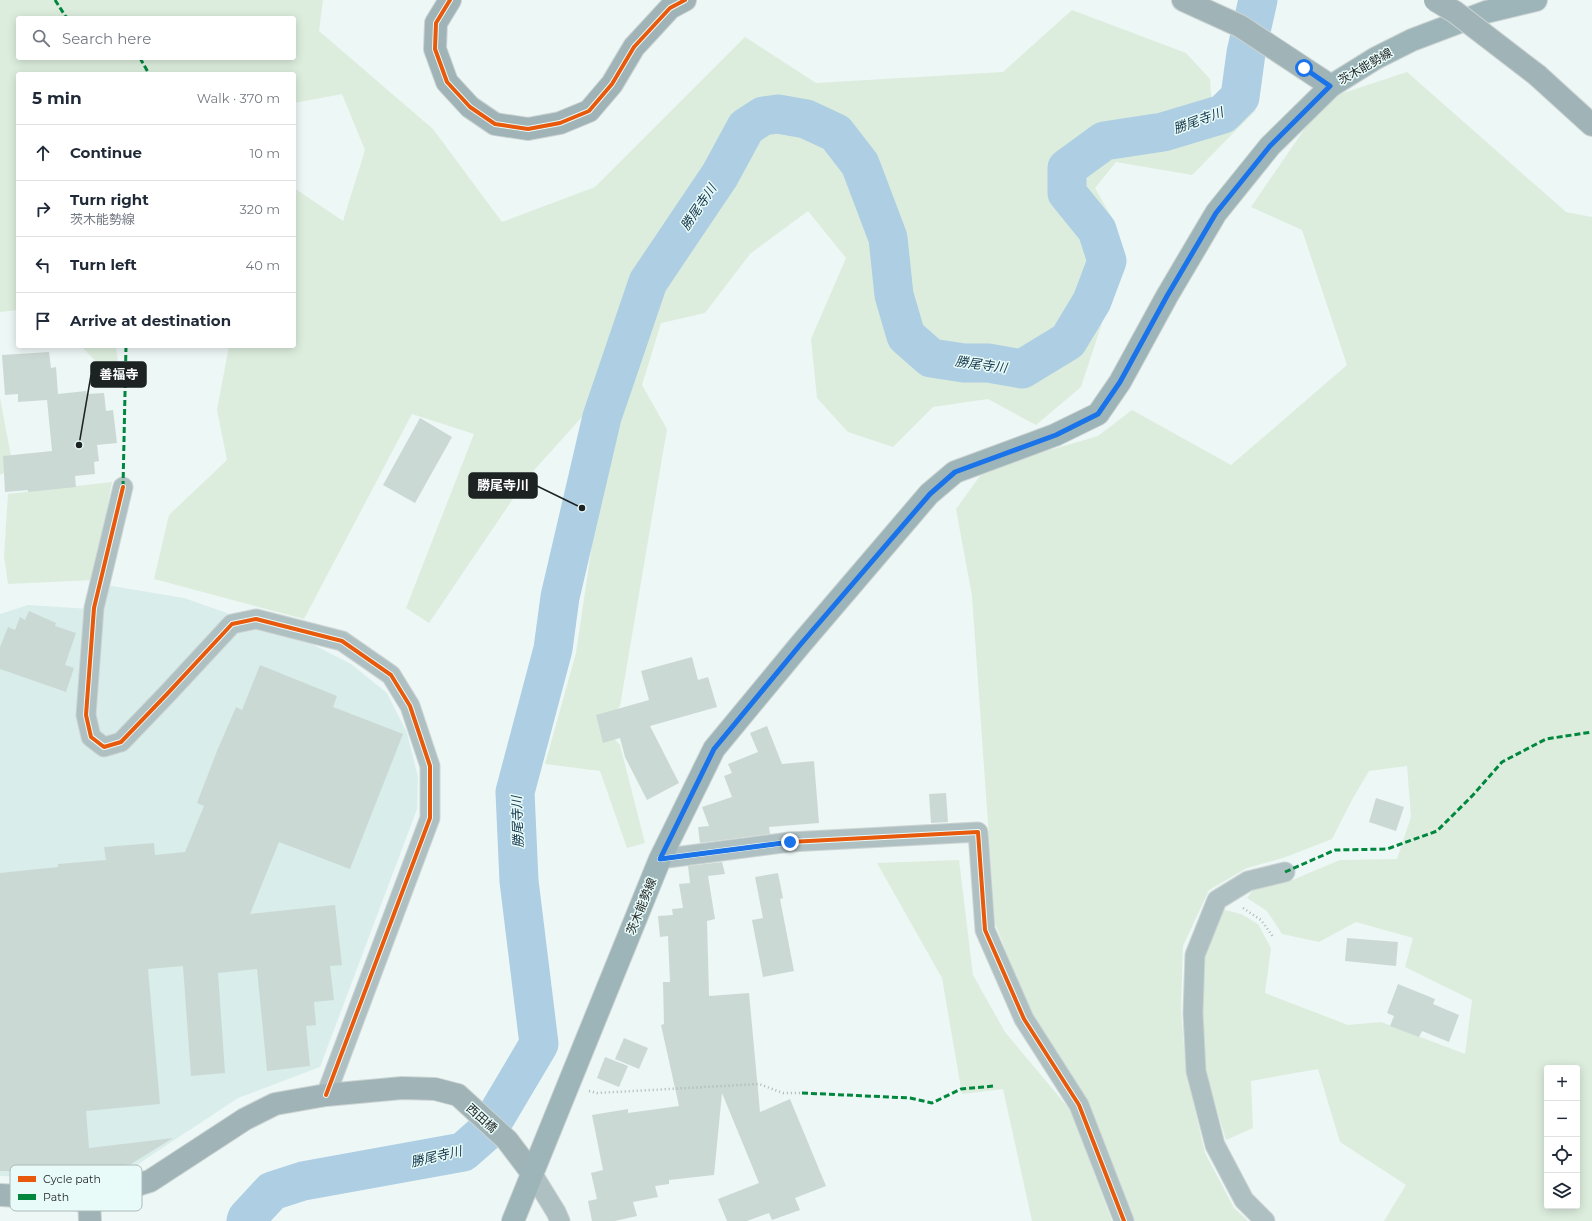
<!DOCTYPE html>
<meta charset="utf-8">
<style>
body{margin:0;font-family:Montserrat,"Noto Sans JP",sans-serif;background:#f6f6f7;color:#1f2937}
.controls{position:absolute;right:12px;bottom:12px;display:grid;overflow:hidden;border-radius:4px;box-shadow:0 2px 10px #0003}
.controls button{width:36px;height:36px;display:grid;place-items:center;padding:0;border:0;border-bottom:1px solid #e0e1e3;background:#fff;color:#1f2937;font:20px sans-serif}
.stop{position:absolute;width:12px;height:12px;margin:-9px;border:3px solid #1a73e8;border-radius:50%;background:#fff}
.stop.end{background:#1a73e8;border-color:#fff;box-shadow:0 1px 4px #0008}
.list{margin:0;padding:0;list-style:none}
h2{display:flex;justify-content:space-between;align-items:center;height:52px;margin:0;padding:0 16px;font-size:17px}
h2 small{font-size:13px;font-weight:400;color:#747a83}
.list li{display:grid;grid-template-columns:26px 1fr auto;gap:12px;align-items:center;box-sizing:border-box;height:56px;padding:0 16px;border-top:1px solid #e0e1e3}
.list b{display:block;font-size:15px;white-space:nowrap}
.list p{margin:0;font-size:13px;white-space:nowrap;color:#747a83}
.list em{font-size:13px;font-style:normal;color:#747a83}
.icon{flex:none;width:22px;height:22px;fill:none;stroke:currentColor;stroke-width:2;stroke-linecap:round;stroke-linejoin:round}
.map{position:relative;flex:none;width:1592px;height:1221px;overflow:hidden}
.search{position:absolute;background:#fff;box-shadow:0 2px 10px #0003;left:16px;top:16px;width:280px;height:44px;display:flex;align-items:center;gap:10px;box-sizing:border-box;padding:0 14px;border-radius:4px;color:#747a83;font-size:15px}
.panel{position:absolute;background:#fff;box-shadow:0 2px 10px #0003;left:16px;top:72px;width:280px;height:276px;border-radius:4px}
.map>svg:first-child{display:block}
</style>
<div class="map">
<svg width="1592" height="1221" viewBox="0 0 1592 1221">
<rect width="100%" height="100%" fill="#edf7f6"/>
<!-- built -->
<path fill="#d9edeb" d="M 106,585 L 184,598 L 304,640 L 351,664 L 387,693 L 407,733 L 418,777 L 417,809 L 320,1067 L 238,1098 L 129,1170 L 98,1179 L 0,1176 L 0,614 L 28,605 L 105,610 Z"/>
<!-- green -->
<g fill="#dceddd" fill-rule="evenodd">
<path d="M 0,0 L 323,0 L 319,31 L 433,129 L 502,222 L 595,187 L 745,37 L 816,83 L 1003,72 L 1072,10 L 1186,53 L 1210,79 L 1212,108 L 1162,122 L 1101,130 L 1060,160 L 1059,194 L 1086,234 L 1098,261 L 1084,299 L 1063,336 L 1018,358 L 989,352 L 937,348 L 915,330 L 895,235 L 870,160 L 843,125 L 807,111 L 781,106 L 765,108 L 742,119 L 639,269 L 582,417 L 527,478 L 429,623 L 406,608 L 474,434 L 412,414 L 304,619 L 154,579 L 169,515 L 227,460 L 217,410 L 229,346 L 294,346 L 294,188 L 343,221 L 365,150 L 342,94 L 294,103 L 294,74 L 18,74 L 18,310 L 0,312 ZM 18,18 L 294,18 L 294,58 L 18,58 Z"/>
<path d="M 1407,72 L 1566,212 L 1592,217 L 1592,1221 L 1384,1221 L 1406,1185 L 1340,1142 L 1318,1069 L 1251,1081 L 1253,1128 L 1226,1140 L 1205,1070 L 1200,1012 L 1204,956 L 1221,909 L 1241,914 L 1258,924 L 1271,948 L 1265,993 L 1348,1025 L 1381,1022 L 1465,1054 L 1472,1000 L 1405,967 L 1413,938 L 1356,922 L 1319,942 L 1282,934 L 1267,911 L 1247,898 L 1253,890 L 1290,881 L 1340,860 L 1397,859 L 1411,817 L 1407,766 L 1369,771 L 1353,798 L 1332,839 L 1283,858 L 1247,868 L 1209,890 L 1183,946 L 1181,1010 L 1186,1071 L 1205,1153 L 1234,1208 L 1248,1221 L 1134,1221 L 1085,1102 L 1031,1016 L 995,923 L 972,596 L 956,509 L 985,469 L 1098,436 L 1132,410 L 1231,465 L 1347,365 L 1302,230 L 1251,207 L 1325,99 ZM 1547,1068 L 1577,1068 L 1577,1206 L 1547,1206 Z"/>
<path d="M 1245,102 L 1256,110 L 1192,175 L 1116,162 L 1095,188 L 1112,218 L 1098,219 L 1074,191 L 1077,172 L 1107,149 L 1163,141 L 1223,122 Z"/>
<path d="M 776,123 L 802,126 L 831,137 L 854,169 L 882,237 L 888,295 L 901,338 L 927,363 L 962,369 L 986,369 L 1020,375 L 1072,343 L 1099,303 L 1103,320 L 1081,387 L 1036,425 L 988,399 L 933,407 L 893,447 L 848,432 L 817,398 L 811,339 L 846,258 L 808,211 L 750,254 L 705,313 L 661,323 L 642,385 L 667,429 L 620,706 L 602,726 L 620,745 L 645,843 L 627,848 L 600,771 L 545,764 L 576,653 L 610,423 L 653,286 L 724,182 L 749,136 L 765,125 Z"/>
<path d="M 81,346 L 116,346 L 121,387 Z"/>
<path d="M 0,398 L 13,467 L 0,475 Z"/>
<path d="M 112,482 L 94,580 L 8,584 L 4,556 L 8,494 Z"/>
<path d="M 959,860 L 973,975 L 1005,1032 L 1071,1111 L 1112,1221 L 1032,1221 L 1003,1089 L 962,1094 L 942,978 L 877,863 Z"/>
</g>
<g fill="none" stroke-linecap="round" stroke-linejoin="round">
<!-- river -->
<path stroke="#adcee3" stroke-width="39" d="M 246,1221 L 247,1218 L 272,1191 L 303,1181 L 463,1152 L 488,1130 L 539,1044 L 519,881 L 515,792 L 553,649 L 560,597 L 602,417 L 648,282 L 720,175 L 746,127 L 763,116 L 778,114 L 806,119 L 836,133 L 860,164 L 888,238 L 894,295 L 906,336 L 931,358 L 964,363 L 988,363 L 1022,369 L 1068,341 L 1092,301 L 1107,261 L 1097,230 L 1067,193 L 1067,168 L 1104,141 L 1163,132 L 1223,114 L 1240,97 L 1246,53 L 1258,0"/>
</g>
<!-- building -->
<g fill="#cbd9d4">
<path d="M 49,352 L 51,368 L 56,367 L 58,394 L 86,391 L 87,394 L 104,393 L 106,411 L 113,410 L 117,443 L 97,445 L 99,461 L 94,462 L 95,474 L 75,476 L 76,487 L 28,492 L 28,490 L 5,492 L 3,456 L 52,451 L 47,400 L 18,402 L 18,394 L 5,395 L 2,355 Z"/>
<path d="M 420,418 L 452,437 L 415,503 L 383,485 Z"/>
<path d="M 29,611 L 56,623 L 55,626 L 76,633 L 65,665 L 74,668 L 66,692 L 0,669 L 0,647 L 8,627 L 15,630 L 20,617 L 25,620 Z"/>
<path d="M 692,657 L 698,680 L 708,677 L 717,707 L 650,726 L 679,783 L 647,800 L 625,757 L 620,738 L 603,743 L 596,715 L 649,700 L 641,671 Z"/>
<path d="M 260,665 L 337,696 L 333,707 L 403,734 L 350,869 L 279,842 L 250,914 L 335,905 L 342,965 L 330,966 L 334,1000 L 314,1002 L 316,1025 L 306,1026 L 310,1066 L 267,1071 L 257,969 L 218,973 L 225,1073 L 191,1076 L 183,966 L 148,969 L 160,1104 L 86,1111 L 89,1148 L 173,1138 L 131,1164 L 75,1172 L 0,1171 L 0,873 L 58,867 L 58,864 L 106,860 L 104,847 L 154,843 L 155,855 L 185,852 L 204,806 L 197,803 L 217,751 L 236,707 L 242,710 Z"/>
<path d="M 767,726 L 782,764 L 814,761 L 819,823 L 769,827 L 770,834 L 700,843 L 698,827 L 709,826 L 702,807 L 732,797 L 724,776 L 732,773 L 728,764 L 758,752 L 750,733 Z"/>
<path d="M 946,793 L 948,822 L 931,823 L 929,794 Z"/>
<path d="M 1376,798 L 1404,807 L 1396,831 L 1369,822 Z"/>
<path d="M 722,862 L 725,874 L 708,876 L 715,919 L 707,921 L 709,996 L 749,993 L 760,1112 L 790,1099 L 826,1186 L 795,1198 L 800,1210 L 772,1220 L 769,1213 L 747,1221 L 727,1221 L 718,1199 L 759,1183 L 722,1093 L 714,1175 L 669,1180 L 669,1184 L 655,1186 L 658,1197 L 633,1202 L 637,1216 L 615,1221 L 592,1221 L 588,1201 L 597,1199 L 591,1173 L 603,1170 L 592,1115 L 628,1109 L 628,1113 L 679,1106 L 661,1025 L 664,1024 L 663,982 L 670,982 L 668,936 L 660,937 L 658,916 L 673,915 L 672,909 L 683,908 L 679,884 L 690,883 L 688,866 Z"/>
<path d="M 778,873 L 783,898 L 780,899 L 794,971 L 763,977 L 752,920 L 763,918 L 755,877 Z"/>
<path d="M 1347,938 L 1398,942 L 1396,966 L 1345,961 Z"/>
<path d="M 1398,984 L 1435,999 L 1433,1004 L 1459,1015 L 1449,1042 L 1422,1031 L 1419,1037 L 1390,1026 L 1394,1016 L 1387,1013 Z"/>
<path d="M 624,1038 L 648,1048 L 639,1069 L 615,1059 Z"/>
<path d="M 605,1057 L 628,1066 L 619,1087 L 597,1078 Z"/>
</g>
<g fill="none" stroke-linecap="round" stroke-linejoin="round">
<defs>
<g id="street">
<path d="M 123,487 L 94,608 L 86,715 L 91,737 L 104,747 L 121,742 L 168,693 L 232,624 L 256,619 L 342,641 L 391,675 L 410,706 L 430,766 L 430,818 L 326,1095"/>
<path d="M 660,859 L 790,842 L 978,832 L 985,930 L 1024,1019 L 1079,1105 L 1124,1221"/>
<path d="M 532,1173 L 556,1212 L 560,1221"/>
<path d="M 1265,1221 L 1244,1200 L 1215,1145 L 1196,1071 L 1193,1013 L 1195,955 L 1217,900 L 1248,881 L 1285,872"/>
</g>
<g id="secondary">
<path d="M 450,0 L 436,23 L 435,49 L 447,82 L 470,107 L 495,124 L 528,129 L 560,123 L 589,111 L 612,84 L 634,47 L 670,8 L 685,0"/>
<path d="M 1183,0 L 1240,26 L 1331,86"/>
<path d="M 1537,75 L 1592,125"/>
<path d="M 0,1195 L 89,1200 L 150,1181 L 245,1119 L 275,1104 L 326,1095 L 402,1088 L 435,1089 L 458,1095 L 507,1140 L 532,1173"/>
<path d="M 89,1200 L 90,1221"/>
</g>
<path id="primary" d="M 513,1221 L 660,859 L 714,749 L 800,645 L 929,494 L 955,472 L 1055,435 L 1098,414 L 1120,382 L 1167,296 L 1216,213 L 1270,146 L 1331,86 L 1376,58 L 1412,40 L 1486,12 L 1536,0"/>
</defs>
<!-- street casing -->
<use href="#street" stroke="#cdd4d3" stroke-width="21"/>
<!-- secondary casing -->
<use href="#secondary" stroke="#cdd4d3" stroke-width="24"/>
<!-- primary casing -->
<use href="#primary" stroke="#cdd4d3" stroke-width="24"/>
<!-- path -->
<g stroke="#aab6b7" stroke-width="2.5" stroke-dasharray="1 3" stroke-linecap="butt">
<path d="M 1243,908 L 1261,920 L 1274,938"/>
<path d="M 589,1091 L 597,1093 L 759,1084 L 783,1093 L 802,1093"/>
</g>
<!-- street -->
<use href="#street" stroke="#afc0c3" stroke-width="19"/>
<!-- secondary -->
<use href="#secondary" stroke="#a0b4b8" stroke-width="22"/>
<!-- primary -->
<use href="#primary" stroke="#9db5b8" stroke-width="22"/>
<defs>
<path id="secondary-bridge" d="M 1435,0 L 1455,12 L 1537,75"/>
</defs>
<!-- secondary-bridge casing -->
<use href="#secondary-bridge" stroke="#cdd4d3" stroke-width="24" stroke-linecap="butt"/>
<!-- secondary-bridge -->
<use href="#secondary-bridge" stroke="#a0b4b8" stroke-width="22"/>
<!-- quiet -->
<g stroke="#00873e" stroke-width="3" stroke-dasharray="6 3" stroke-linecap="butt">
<path d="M 55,0 L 66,17 L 70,18"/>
<path d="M 140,58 L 149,74"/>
<path d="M 123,487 L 126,346"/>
<path d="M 1285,872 L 1335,850 L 1387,849 L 1437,831 L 1473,795 L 1502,762 L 1546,739 L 1592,732"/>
<path d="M 802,1093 L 910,1098 L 932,1103 L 961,1089 L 994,1086"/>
</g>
<defs>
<g id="cycleway">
<path d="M 450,0 L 436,23 L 435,49 L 447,82 L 470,107 L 495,124 L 528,129 L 560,123 L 589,111 L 612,84 L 634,47 L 670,8 L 685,0"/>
<path d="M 123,487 L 94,608 L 86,715 L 91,737 L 104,747 L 121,742 L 168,693 L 232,624 L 256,619 L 342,641 L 391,675 L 410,706 L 430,766 L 430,818 L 326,1095"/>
<path d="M 660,859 L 790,842 L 978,832 L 985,930 L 1024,1019 L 1079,1105 L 1124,1221"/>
</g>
</defs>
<!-- cycleway casing -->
<use href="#cycleway" stroke="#e9fbf9" stroke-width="6"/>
<!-- cycleway -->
<use href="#cycleway" stroke="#e8590c" stroke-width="4"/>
</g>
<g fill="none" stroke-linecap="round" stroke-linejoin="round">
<!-- route -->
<path stroke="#1a73e8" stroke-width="5" d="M 790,842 L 660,859 L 714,749 L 800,645 L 930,494 L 955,472 L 1056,435 L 1098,414 L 1120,382 L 1167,296 L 1216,213 L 1270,146 L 1330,86 L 1304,68"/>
</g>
<g text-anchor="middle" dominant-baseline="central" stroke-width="3" stroke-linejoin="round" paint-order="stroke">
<!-- street labels -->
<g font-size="12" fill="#1d2323" stroke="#e9fbf9">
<text transform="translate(1365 66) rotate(-30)">茨木能勢線</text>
<text transform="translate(641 906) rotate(-68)">茨木能勢線</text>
<text transform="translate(482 1118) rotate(42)">西田橋</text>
</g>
<!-- water labels -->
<g font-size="13" font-style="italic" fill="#12354a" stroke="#e9fbf9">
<text transform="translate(1198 120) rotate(-20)">勝尾寺川</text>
<text transform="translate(698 207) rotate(-56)">勝尾寺川</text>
<text transform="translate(981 364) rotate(8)">勝尾寺川</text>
<text transform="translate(517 822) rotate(-92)">勝尾寺川</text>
<text transform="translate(436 1156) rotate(-13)">勝尾寺川</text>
</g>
</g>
<!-- legend -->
<rect x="10" y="1165" width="132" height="46" rx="6" fill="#e9fbf9" stroke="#acbab9" stroke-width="1"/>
<rect x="18" y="1176" width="18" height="6" fill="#e8590c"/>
<rect x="18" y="1194" width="18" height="6" fill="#00873e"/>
<g font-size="11" fill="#1d2323">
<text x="43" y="1183">Cycle path</text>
<text x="43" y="1201">Path</text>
</g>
<!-- callouts -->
<path fill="none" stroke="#1d2323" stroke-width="1.5" d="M79 445L91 375M582 508L537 486"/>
<g fill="#1d2323" stroke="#e9fbf9" stroke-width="1.5">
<circle cx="79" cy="445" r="4"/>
<circle cx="582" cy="508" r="4"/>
</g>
<g fill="#1d2323" stroke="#1d2323" stroke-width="1.5">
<rect x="91" y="362" width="55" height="25" rx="4"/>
<rect x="469" y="473" width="68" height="25" rx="4"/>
</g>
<g font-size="13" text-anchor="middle" font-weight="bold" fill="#fff">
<text x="119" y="379">善福寺</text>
<text x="503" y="490">勝尾寺川</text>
</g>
</svg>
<div class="controls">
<button>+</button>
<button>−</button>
<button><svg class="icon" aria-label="locate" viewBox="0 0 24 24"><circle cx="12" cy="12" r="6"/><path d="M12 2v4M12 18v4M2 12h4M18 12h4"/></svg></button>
<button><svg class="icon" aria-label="layers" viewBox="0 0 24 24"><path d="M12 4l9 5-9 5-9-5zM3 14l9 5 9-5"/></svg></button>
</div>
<div class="stop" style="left:1304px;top:68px"></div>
<div class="stop end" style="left:790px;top:842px"></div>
<div class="search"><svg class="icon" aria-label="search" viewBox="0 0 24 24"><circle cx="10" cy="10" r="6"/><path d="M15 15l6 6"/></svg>Search here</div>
<section class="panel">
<h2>5 min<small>Walk · 370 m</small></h2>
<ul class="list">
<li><svg class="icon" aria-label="ahead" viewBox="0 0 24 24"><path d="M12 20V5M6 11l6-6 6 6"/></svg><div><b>Continue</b></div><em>10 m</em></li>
<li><svg class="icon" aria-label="right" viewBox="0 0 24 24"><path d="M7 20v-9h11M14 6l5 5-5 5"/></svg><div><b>Turn right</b><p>茨木能勢線</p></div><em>320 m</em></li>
<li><svg class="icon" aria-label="left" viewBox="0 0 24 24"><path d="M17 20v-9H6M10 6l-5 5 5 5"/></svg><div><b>Turn left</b></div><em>40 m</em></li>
<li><svg class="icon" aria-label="arrive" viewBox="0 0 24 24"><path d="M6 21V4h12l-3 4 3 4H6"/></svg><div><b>Arrive at destination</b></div></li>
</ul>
</section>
</div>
